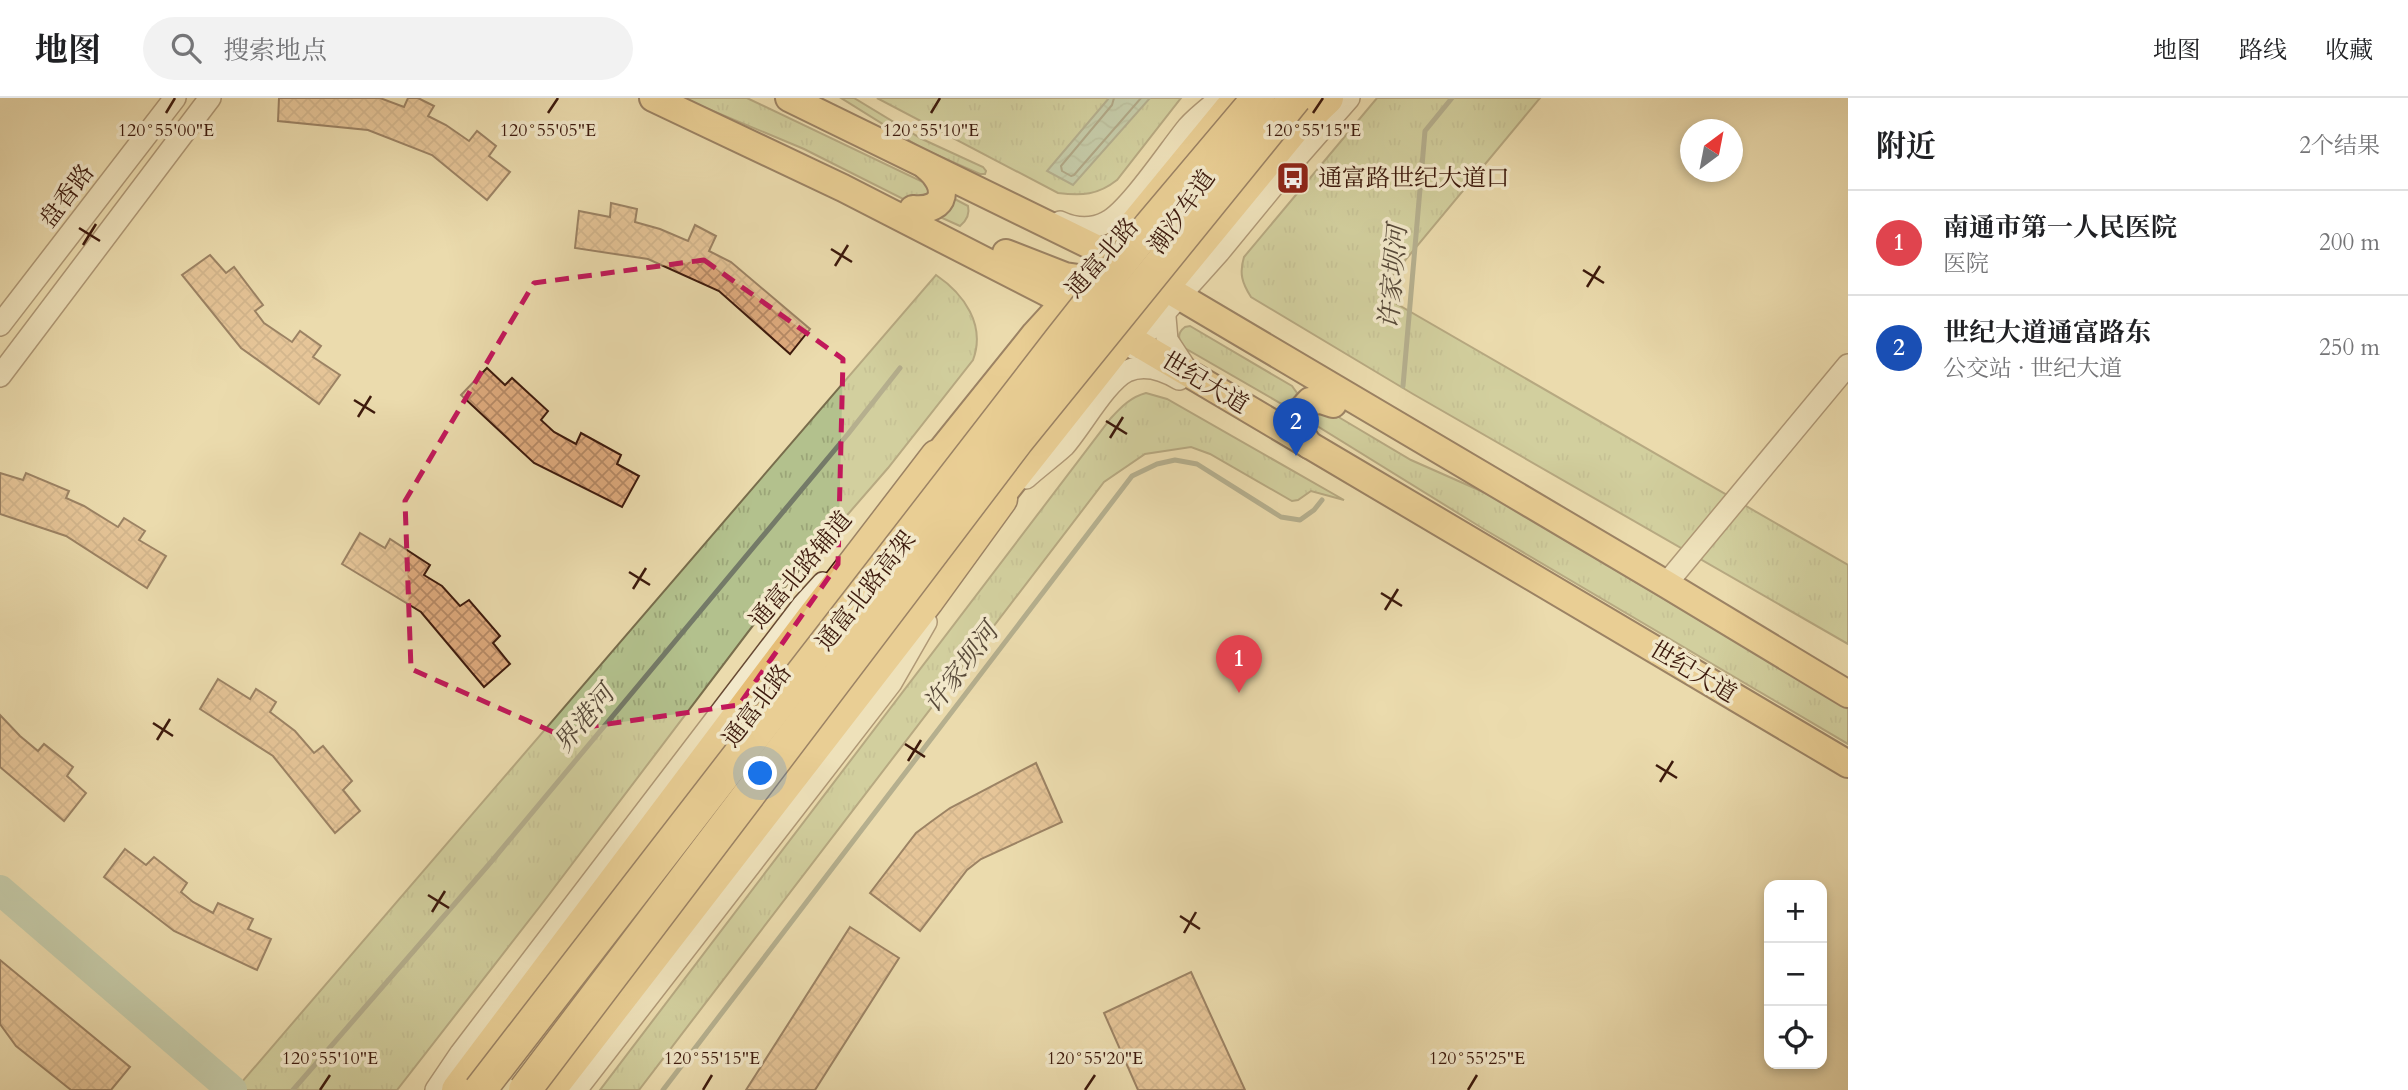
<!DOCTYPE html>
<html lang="zh">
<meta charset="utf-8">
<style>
body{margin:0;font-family:Cardo,"Noto Serif SC",serif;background:#f2f2f2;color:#202124}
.controls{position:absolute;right:21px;bottom:21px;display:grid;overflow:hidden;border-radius:14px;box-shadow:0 4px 10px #0003}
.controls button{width:63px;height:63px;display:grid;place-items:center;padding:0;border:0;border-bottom:2px solid #e0e0e0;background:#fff;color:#202124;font:35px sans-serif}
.compass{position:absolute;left:1680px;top:21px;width:63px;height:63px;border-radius:50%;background:#fff;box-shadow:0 4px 10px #0003;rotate:32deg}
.you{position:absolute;left:761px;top:676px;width:24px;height:24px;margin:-18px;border:5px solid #fff;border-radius:50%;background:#1a73e8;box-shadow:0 0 0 10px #1a73e833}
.badge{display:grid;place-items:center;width:46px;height:46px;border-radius:50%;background:#ea580c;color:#fff;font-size:23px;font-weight:700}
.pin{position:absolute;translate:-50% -58px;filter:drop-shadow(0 2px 4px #0008)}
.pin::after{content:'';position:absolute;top:37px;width:24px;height:21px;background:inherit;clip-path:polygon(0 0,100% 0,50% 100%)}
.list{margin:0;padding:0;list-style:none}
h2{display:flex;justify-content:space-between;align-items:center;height:91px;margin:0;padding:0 28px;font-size:30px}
h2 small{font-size:23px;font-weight:400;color:#757577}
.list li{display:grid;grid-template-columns:46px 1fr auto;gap:21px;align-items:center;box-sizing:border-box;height:105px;padding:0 28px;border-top:2px solid #e0e0e0}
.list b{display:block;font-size:26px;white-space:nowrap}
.list p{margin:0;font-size:23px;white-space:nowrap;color:#757577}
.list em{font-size:23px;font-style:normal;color:#757577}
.icon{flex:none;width:38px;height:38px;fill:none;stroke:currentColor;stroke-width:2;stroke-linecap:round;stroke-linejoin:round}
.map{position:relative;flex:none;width:1848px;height:992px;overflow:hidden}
header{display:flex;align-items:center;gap:42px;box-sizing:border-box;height:98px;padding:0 35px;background:#fff;border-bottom:2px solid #e0e0e0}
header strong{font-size:33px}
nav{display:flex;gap:38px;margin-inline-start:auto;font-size:24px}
.search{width:490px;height:63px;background:#f2f2f2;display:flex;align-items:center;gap:18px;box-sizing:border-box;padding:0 24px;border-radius:38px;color:#757577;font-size:26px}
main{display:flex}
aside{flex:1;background:#fff}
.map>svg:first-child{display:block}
</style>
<header>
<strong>地图</strong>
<div class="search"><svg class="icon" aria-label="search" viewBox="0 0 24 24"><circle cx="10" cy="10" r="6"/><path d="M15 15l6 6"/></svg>搜索地点</div>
<nav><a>地图</a><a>路线</a><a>收藏</a></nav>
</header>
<main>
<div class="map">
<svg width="1848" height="992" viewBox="0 0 1848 992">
<defs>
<pattern id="grass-tufts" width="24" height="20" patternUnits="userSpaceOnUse" patternTransform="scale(1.75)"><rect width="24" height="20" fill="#b3c18d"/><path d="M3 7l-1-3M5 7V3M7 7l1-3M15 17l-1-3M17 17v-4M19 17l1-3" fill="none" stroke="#9ba578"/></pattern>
<pattern id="water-waves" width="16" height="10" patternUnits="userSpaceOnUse" patternTransform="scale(1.75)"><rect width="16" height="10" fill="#99bba6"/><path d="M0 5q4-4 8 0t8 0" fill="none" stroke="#85a08e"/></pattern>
<pattern id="building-cross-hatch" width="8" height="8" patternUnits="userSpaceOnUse" patternTransform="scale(1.75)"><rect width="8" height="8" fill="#dfab7e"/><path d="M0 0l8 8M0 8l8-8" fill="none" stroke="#b68a66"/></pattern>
</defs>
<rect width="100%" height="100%" fill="#ebdbad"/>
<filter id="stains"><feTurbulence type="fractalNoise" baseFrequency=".00286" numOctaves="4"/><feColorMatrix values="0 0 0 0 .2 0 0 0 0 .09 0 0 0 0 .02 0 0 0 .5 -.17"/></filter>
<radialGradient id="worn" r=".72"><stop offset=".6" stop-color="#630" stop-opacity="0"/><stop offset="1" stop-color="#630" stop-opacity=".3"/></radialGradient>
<!-- grass -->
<g fill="url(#grass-tufts)" stroke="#786d4c" stroke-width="2">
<path d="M 682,0 L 747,0 L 923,84 L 929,91 L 924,103 L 911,105 L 804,51 Z"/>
<path d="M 841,0 L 854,0 L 922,41 L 983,69 L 986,73 L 985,76 L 980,76 L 923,51 Z"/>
<path d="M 877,0 L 1181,0 L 1117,82 C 1098,97 1082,98 1058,95 Z"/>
<path d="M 1377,0 L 1540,0 L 1378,195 L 1848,467 L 1848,546 L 1413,296 L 1251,199 C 1242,185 1239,175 1244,159 Z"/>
<path d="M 951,99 L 968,108 C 970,116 966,123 960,128 L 940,119 Z"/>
<path d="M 936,177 C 964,196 986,227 973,262 L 888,370 L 764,513 L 541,807 L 397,992 L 235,992 Z"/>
<path d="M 1190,228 L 1292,288 L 1297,295 L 1294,303 L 1288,307 L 1280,305 L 1183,249 C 1178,241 1177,235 1185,229 Z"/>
<path d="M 1146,295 L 1167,301 L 1344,402 L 1311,393 L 1298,402 L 1292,403 L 1210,356 L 1191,349 L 1145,356 L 1104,384 L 639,992 L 600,992 L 1111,320 C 1122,308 1131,299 1146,295 Z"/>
<path d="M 1325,311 L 1411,362 L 1490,397 L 1848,611 L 1848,646 L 1482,430 L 1314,326 L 1310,319 Z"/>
</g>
<!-- water -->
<path fill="url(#water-waves)" stroke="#747a68" stroke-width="2" d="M 1109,0 L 1150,0 L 1073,87 L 1047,73 Z"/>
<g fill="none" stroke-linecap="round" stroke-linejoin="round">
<!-- shore -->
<path stroke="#6a6a59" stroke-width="2" d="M 1114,0 L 1112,7 L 1061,68 L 1062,73 L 1071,78 L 1074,77 L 1141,0"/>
<!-- stream -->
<g stroke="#747a68" stroke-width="5">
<path d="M 1403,288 L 1425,33 L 1452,0"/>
<path d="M 293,992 L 491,764 L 848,336 L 900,270"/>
<path d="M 663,992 L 1132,378 L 1157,366 L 1175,362 L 1197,366 L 1281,419 L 1300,422 L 1314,412 L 1322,402"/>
</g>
<!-- river -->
<path stroke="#99bba6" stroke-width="30" d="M 0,792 L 232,992"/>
</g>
<!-- building -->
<g fill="url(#building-cross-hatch)" stroke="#3c190c" stroke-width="2">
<path d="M 279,0 L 380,0 L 404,9 L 408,0 L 418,0 L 434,8 L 428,18 L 446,27 L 469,43 L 477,33 L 496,48 L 489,58 L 510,74 L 487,102 L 432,57 L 368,32 L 278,23 Z"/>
<path d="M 611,105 L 637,111 L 635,124 L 660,131 L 688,143 L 695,127 L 716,138 L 709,153 L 731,164 L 810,231 L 790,256 L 719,193 L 648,161 L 575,150 L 579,113 L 610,119 Z"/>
<path d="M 210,157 L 226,175 L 234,169 L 263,207 L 255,213 L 264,225 L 292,244 L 300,233 L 321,248 L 313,259 L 340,277 L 319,306 L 241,250 L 182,177 Z"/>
<path d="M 487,270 L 505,287 L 512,280 L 548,313 L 541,322 L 554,334 L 576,346 L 581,335 L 621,357 L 617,366 L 639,378 L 622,409 L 534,365 L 461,297 Z"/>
<path d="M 0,375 L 23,382 L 26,375 L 69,393 L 66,400 L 84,408 L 118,429 L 124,420 L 145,433 L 139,442 L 166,458 L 147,490 L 66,438 L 0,416 Z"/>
<path d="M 360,435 L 385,450 L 390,441 L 430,467 L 424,477 L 442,488 L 460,508 L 469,502 L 500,538 L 493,545 L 510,566 L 484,589 L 421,514 L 342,466 Z"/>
<path d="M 218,581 L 250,601 L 256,591 L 276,604 L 270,614 L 295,633 L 314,655 L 323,648 L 352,683 L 343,692 L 360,713 L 335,735 L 273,658 L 200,611 Z"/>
<path d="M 0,617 L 20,638 L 38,653 L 44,646 L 73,669 L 67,678 L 86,695 L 64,723 L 0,669 Z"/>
<path d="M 1036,665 L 1062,724 L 981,761 L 967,772 L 920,833 L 870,795 L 916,735 L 932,723 L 950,710 Z"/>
<path d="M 125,751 L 146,767 L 154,759 L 187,785 L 181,794 L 193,804 L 213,815 L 218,805 L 253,821 L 248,831 L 271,841 L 257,872 L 174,833 L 104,779 Z"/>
<path d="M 850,829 L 899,860 L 815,992 L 746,992 Z"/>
<path d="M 0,862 L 130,969 L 111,992 L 71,992 L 16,948 L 0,926 Z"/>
<path d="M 1191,874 L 1245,992 L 1138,992 L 1104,915 Z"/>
</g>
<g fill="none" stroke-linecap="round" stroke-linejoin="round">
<defs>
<g id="minor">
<path d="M 1060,124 C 1075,131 1092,132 1107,124 C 1129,113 1170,51 1188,29 C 1198,18 1210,9 1221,0"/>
<path d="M 1164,208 L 1167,242 L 1188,274"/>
<path d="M 0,227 L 175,0"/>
<path d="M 1133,250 L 1219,154 L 1292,65 L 1349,0"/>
<path d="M 0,278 L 210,0"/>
<path d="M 1026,380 C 1038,369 1052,359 1064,348 C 1081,329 1106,283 1127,273 C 1145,265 1164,272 1179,281"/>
<path d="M 1666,486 L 1848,267"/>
<path d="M 436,992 L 461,955 L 803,507 L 823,485"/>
<path d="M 576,992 L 891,585 L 926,524"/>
</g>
<g id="major">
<path d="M 653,0 L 843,90 L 1083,213 L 1848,666"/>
<path d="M 789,0 L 1108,156 L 1666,486 L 1848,596"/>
<path d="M 913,111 C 948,114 950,87 926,68"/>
<path d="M 1006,155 L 1065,178 L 1099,183"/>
<path d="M 1309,347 C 1302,337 1297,329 1298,316 L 1310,303 L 1321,302 L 1333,306"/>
<path d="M 927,374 L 937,358 L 1035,236 L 1108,156 L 1236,0"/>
<path d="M 988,415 L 1165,191 L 1303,23 L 1313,7"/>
</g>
<g id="highway">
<path d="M 1303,23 L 1327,0"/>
<path d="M 458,992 L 809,525 L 937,358"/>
<path d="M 549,992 L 927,503 L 1001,401"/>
</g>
</defs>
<!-- minor casing -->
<use href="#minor" stroke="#684a34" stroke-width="24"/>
<!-- major casing -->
<use href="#major" stroke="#3c190c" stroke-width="30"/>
<!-- highway casing -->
<use href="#highway" stroke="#3c190c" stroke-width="35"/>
<!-- minor -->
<use href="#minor" stroke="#f2e8ca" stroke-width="21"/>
<!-- major -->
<use href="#major" stroke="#e6be76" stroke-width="26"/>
<!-- highway -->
<use href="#highway" stroke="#e6be76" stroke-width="32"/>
<defs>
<g id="highway-bridge">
<path d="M 480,992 L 1060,242 L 1150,128 L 1258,0"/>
<path d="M 525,992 L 1017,343 L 1295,0"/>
</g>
</defs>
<!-- highway-bridge casing -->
<use href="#highway-bridge" stroke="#3c190c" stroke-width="35" stroke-linecap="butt"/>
<!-- highway-bridge -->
<use href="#highway-bridge" stroke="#e6be76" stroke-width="32"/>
</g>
<!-- marked area -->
<path d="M0 0H1848V992H0ZM 704,162 L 843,261 L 838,466 L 739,607 L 553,634 L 411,571 L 405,403 L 534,185 Z" fill="#ebdbad" fill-opacity=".55" fill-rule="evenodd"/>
<path fill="none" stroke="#c2185b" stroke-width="5" stroke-dasharray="14 9" stroke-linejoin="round" d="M 704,162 L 843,261 L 838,466 L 739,607 L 553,634 L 411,571 L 405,403 L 534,185 Z"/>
<!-- ticks -->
<path fill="none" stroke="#3c190c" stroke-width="2.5" d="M 166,15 L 175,0M 548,15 L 558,0M 931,15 L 940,0M 1313,15 L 1323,0M 79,130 L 100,143M 83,147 L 96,126M 831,151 L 852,164M 835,168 L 848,147M 1583,172 L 1604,185M 1587,189 L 1600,168M 354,302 L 375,315M 358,319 L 371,298M 1106,323 L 1127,336M 1110,340 L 1123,319M 629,474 L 650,487M 633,491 L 646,470M 1381,495 L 1402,508M 1385,512 L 1398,491M 153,625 L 173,638M 157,642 L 170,621M 905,646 L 925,659M 908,663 L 921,642M 1656,667 L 1677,680M 1660,684 L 1673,663M 428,797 L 449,810M 432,814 L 445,793M 1180,818 L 1200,831M 1184,835 L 1196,814M 320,992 L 330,977M 703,992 L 712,977M 1085,992 L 1095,977M 1468,992 L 1477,977"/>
<!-- icons -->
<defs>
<symbol id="bus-square" viewBox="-11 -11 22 22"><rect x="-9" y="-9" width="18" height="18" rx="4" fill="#8f2418" stroke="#f2e8ca"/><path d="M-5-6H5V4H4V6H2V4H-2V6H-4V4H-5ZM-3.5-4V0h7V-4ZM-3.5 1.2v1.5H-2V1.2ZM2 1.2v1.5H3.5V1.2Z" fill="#fff"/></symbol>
</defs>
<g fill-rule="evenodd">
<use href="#bus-square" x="1274" y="61" width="38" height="38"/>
</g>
<g text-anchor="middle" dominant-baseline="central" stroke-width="7" stroke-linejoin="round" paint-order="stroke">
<!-- poi labels -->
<g font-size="24" fill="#3c190c" stroke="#f2e8ca" text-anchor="start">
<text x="1318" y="80">通富路世纪大道口</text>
</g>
<!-- street labels -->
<g font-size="24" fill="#3c190c" stroke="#f2e8ca">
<text transform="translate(67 98) rotate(-53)">盘香路</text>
<text transform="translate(1182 114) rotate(-55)">潮汐车道</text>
<text transform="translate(1102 160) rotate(-49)">通富北路</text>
<text transform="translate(1205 285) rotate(31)">世纪大道</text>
<text transform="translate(801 472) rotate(-50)">通富北路辅道</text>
<text transform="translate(866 493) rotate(-52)">通富北路高架</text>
<text transform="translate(1693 574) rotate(31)">世纪大道</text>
<text transform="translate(757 608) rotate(-53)">通富北路</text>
</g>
<!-- water labels -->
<g font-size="26" font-style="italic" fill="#584a3a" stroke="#f2e8ca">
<text transform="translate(1393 179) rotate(-85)">许家坝河</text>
<text transform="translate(961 570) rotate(-53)">许家坝河</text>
<text transform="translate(584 621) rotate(-50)">界港河</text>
</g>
</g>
<g font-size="18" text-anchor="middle" fill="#3c190c" stroke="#f2e8ca" stroke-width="7" stroke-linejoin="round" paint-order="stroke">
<text x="166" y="38">120°55'00"E</text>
<text x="548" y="38">120°55'05"E</text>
<text x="931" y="38">120°55'10"E</text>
<text x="1313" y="38">120°55'15"E</text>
<text x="330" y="966">120°55'10"E</text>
<text x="712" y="966">120°55'15"E</text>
<text x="1095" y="966">120°55'20"E</text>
<text x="1477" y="966">120°55'25"E</text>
</g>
<rect width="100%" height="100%" filter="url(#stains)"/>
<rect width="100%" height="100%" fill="url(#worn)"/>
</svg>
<div class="controls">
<button>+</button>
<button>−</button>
<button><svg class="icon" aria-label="locate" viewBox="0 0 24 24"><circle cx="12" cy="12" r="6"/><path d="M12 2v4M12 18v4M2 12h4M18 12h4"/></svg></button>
</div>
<svg class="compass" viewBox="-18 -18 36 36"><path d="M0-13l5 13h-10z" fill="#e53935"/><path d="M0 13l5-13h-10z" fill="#757577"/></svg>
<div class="you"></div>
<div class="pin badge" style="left:1239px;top:595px;background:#e0444e">1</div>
<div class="pin badge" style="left:1296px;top:358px;background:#1a4fb4">2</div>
</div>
<aside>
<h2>附近<small>2个结果</small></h2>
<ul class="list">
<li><span class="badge" style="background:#e0444e">1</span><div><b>南通市第一人民医院</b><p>医院</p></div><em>200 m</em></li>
<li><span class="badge" style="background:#1a4fb4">2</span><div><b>世纪大道通富路东</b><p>公交站 · 世纪大道</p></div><em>250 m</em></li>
</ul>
</aside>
</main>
